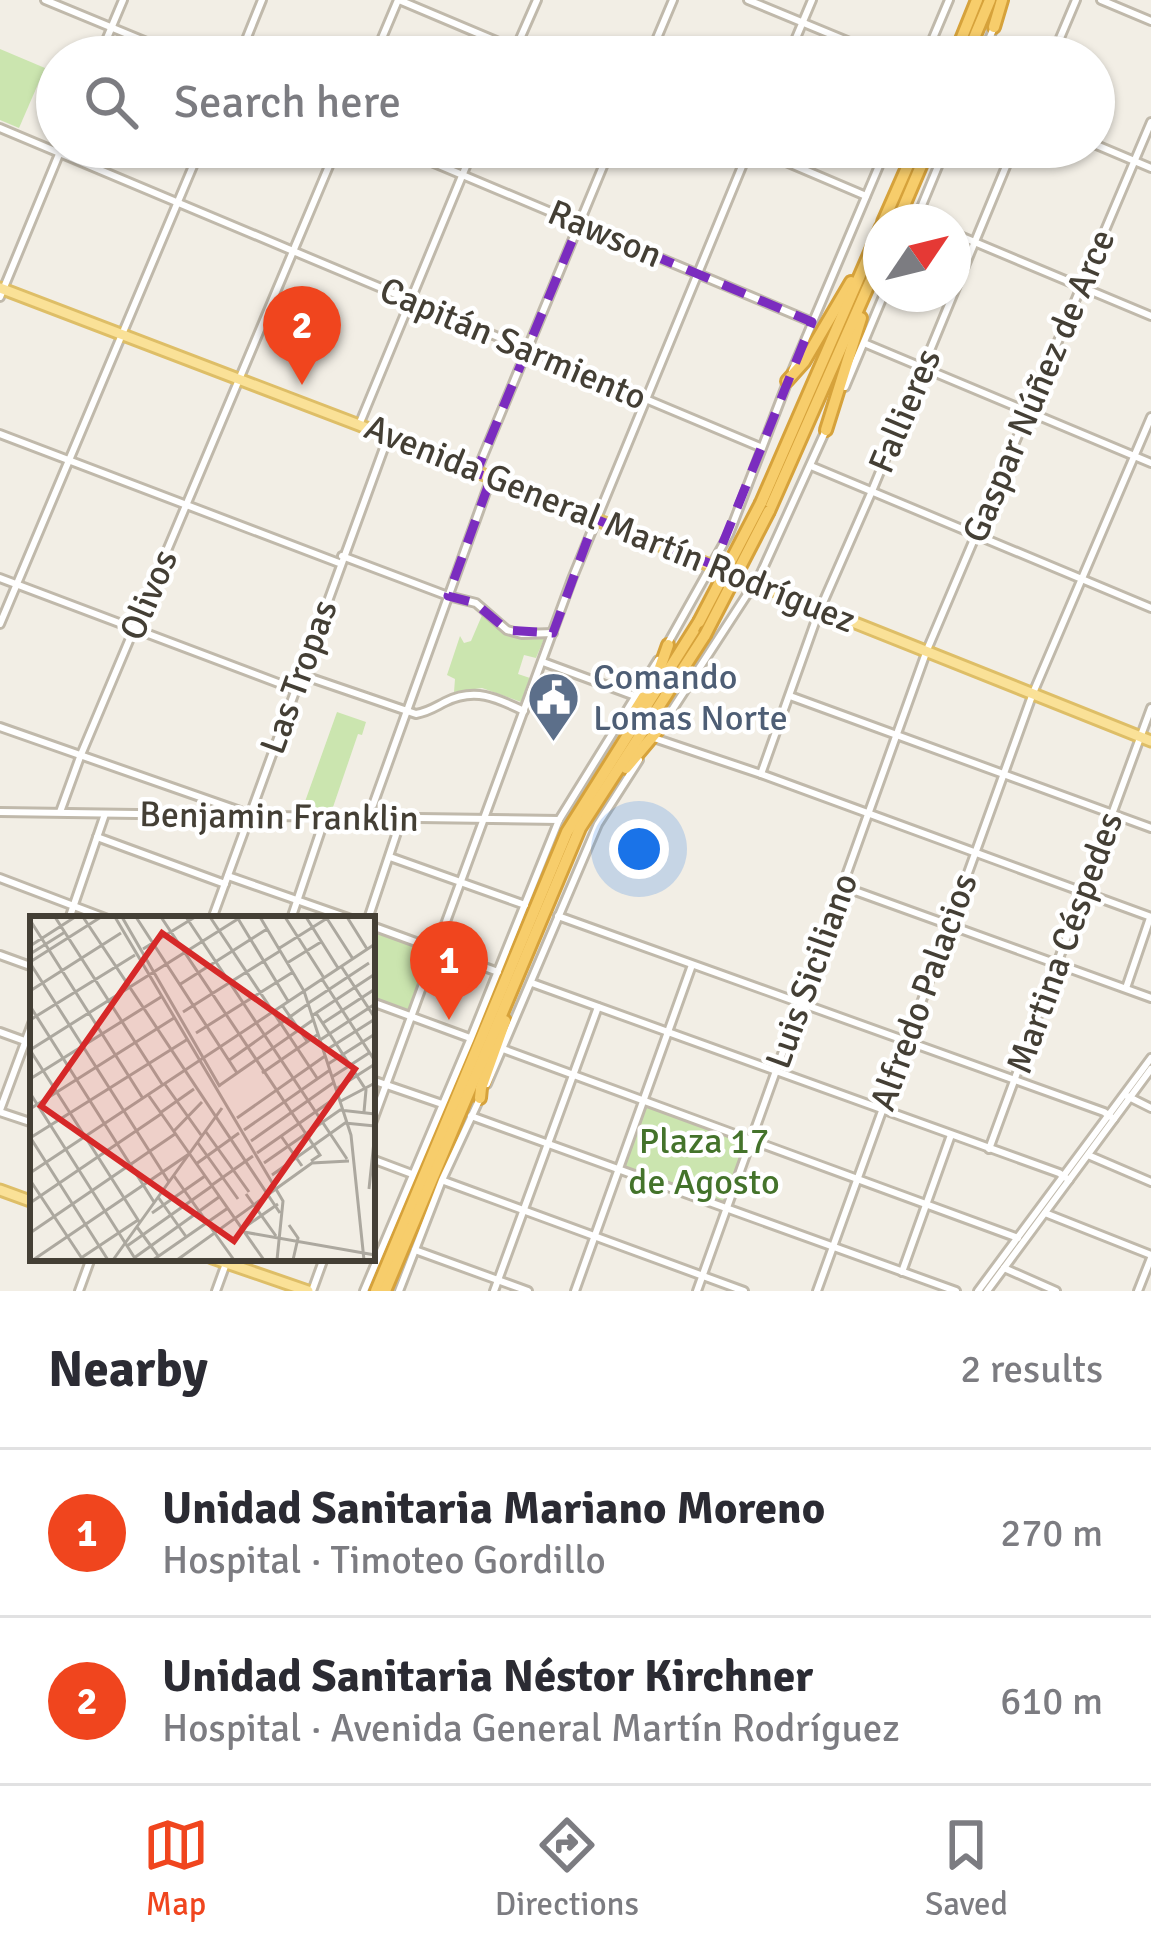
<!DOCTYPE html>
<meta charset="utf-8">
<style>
body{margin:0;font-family:Signika,sans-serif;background:#f7f7f7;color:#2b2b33}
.compass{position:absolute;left:863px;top:204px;width:108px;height:108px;border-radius:50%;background:#fff;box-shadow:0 3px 9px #0004;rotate:55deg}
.you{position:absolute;left:639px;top:849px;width:42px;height:42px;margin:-30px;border:9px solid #fff;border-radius:50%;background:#1a73e8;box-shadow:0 0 0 18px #1a73e833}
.badge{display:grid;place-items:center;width:78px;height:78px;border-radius:50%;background:#f0451e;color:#fff;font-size:39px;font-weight:700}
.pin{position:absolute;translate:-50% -99px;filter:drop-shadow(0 3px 6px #0008)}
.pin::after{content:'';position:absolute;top:63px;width:42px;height:36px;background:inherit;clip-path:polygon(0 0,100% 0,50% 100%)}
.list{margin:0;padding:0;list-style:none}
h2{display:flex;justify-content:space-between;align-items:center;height:156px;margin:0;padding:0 48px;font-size:51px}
h2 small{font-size:39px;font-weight:400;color:#7c7c81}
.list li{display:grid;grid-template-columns:78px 1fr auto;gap:36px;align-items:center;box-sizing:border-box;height:168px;padding:0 48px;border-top:3px solid #e1e1e2}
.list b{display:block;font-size:45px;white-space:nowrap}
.list p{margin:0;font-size:39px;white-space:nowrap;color:#7c7c81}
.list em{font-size:39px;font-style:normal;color:#7c7c81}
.icon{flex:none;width:66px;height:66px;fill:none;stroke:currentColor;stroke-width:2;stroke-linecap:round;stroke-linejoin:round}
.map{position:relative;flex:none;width:1151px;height:1291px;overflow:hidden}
.search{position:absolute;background:#fff;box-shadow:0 3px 9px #0004;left:36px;right:36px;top:36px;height:132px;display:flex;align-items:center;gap:30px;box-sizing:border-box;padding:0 42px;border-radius:66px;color:#7c7c81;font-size:45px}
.sheet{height:492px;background:#fff}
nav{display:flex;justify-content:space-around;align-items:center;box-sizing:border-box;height:168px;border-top:3px solid #e1e1e2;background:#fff;font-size:33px;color:#7c7c81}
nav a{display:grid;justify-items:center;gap:6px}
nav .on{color:#f0451e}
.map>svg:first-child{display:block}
</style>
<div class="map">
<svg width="1151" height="1291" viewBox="0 0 1151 1291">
<rect width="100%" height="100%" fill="#f2eee5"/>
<!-- green -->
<g fill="#cbe5af">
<path d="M 0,49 L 45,68 L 19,128 L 0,120 Z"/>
<path d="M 483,613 L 508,635 L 544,639 L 536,658 L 524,655 L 518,674 L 530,678 L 521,702 L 482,688 L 454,692 L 455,679 L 447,675 L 460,636 L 464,643 L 471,641 Z"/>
<path d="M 337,712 L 366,722 L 362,735 L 358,734 L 332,810 L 302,810 Z"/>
<path d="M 372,926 L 436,948 L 411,1017 L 372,1002 Z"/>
<path d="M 644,1102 L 751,1139 L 726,1208 L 620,1170 Z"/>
</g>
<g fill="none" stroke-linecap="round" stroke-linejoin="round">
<defs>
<g id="minor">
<path d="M 45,0 L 183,57"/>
<path d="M 399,0 L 534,57"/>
<path d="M 748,0 L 886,57"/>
<path d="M 1101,0 L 1151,21"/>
<path d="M 99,57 L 123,0"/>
<path d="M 239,57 L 262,0"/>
<path d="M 374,57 L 398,0"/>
<path d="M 512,57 L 537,0"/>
<path d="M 649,57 L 673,0"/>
<path d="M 788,57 L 812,0"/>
<path d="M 925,57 L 949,0"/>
<path d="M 982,57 L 994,27"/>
<path d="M 1052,57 L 1076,0"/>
<path d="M 0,128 L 760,447"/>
<path d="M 1094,144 L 1151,168"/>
<path d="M 396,147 L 812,322"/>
<path d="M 751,147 L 866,196"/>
<path d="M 915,222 L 946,147"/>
<path d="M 953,233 L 1151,316"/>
<path d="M 0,297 L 62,147"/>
<path d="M 864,343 L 1151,463"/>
<path d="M 792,371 L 887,147"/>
<path d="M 845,387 L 884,294"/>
<path d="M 359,425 L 474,147"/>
<path d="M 0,434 L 339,563"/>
<path d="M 811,466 L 1151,608"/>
<path d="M 476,473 L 611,147"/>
<path d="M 342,556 L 448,596 L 476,603 L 507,630 L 522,634 L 553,633"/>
<path d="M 0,578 L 294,689"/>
<path d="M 0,624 L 201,147"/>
<path d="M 668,643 L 729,534 L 787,383"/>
<path d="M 543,662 L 635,696"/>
<path d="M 302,675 L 416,714 C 428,712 435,707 445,702 C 475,687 497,698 524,711"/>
<path d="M 790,696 L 1151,828"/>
<path d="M 663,724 L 761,573 L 825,432"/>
<path d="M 0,727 L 240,811"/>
<path d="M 654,738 L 761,774 L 1151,917"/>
<path d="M 761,774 L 818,614 L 872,491 L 1014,147"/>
<path d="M 373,805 L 491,478"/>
<path d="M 0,812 L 559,820"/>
<path d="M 60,812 L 80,757 L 337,147"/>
<path d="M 97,837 L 225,884"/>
<path d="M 390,857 L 525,905"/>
<path d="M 228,876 L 351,919"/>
<path d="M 0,878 L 108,919"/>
<path d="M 844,887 L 1151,998"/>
<path d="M 558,916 L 1104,1112 L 1114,1119"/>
<path d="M 69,919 L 105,814"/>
<path d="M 212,919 L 388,437"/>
<path d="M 291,919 L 325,818"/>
<path d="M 368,919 L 401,820"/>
<path d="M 372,926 L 498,972"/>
<path d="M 0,955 L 33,967"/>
<path d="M 532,983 L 1059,1173 L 1069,1180"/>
<path d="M 1126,988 L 1150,918"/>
<path d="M 372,1002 L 470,1038"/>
<path d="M 0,1032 L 33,1044"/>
<path d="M 503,1049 L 1018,1238"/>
<path d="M 372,1080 L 442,1104"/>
<path d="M 487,1084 L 598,824 L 639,760"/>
<path d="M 1127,1096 L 1151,1108"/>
<path d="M 0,1110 L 33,1021"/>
<path d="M 0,1112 L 33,1123"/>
<path d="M 471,1116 L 956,1291"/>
<path d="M 372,1123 L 572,579 L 750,147"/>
<path d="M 989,1149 L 1151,708"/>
<path d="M 1088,1155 L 1151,1182"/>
<path d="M 372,1159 L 412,1174"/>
<path d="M 444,1181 L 744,1291"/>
<path d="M 1045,1213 L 1151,1255"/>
<path d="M 415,1250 L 528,1291"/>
<path d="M 1004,1268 L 1056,1291"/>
<path d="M 902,1272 L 951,1135"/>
<path d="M 79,1291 L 91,1258"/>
<path d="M 216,1291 L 228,1258"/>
<path d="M 312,1291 L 324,1258"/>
<path d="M 364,1291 L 471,1038 L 559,820 L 658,660"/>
<path d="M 399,1291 L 442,1180 L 481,1096"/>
<path d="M 494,1291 L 598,1007"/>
<path d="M 575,1291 L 692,965"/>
<path d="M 697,1291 L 927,650 L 1151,122"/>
<path d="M 817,1291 L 1033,693 L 1151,417"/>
<path d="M 978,1291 L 1151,1058"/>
<path d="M 987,1291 L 1151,1069"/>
<path d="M 1138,1291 L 1151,1258"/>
</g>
<g id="major">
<path d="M 0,288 L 359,425 L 1151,741"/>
<path d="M 0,1190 L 33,1202"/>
<path d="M 212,1258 L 308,1291"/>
</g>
<g id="highway">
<path d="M 994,27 L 1002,0"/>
<path d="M 954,57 L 977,0"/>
<path d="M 966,57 L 990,0"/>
<path d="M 883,222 L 916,147"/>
<path d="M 897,222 L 929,147"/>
<path d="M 787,381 L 804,362 L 851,282"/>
<path d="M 826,430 L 861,318"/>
<path d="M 761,503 L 881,227"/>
<path d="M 769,511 L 881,257"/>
<path d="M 625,727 L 657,676 L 668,645"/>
<path d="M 626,768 L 663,724"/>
<path d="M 480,1098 L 481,1088 L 505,1021"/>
<path d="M 376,1291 L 567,832 L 699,622"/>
<path d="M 385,1291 L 580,828 L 705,635"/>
</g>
</defs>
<!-- minor casing -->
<use href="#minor" stroke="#c0b9ab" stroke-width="12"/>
<!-- major casing -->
<use href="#major" stroke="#debe67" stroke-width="15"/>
<!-- highway casing -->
<use href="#highway" stroke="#d6a23b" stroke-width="16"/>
<!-- minor -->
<use href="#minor" stroke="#fff" stroke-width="6"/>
<!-- major -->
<use href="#major" stroke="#fae197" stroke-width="9"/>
<!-- highway -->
<use href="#highway" stroke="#f7cd6b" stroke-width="10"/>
<defs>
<g id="highway-bridge">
<path d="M 699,622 L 761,503"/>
<path d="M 705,635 L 769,511"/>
</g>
</defs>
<!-- highway-bridge casing -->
<use href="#highway-bridge" stroke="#d6a23b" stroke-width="16" stroke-linecap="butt"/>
<!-- highway-bridge -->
<use href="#highway-bridge" stroke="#f7cd6b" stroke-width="10"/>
</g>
<!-- marked area -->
<path fill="none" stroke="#7b2cbf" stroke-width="9" stroke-dasharray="24 15" stroke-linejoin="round" d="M 579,224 L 812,322 L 714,565 L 595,519 L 553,633 L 507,630 L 475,603 L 448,596 L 491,478 L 476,473 Z"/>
<!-- icons -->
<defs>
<symbol id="civic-pin" viewBox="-11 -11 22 30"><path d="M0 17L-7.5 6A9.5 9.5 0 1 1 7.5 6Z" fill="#5c6f8a" stroke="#fff"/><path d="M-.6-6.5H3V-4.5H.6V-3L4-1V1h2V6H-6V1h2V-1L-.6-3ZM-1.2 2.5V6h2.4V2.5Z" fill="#fff"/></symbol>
</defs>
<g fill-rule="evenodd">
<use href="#civic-pin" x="524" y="668" width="59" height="81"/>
</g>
<g text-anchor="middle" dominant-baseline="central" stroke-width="9" stroke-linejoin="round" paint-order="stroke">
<!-- street labels -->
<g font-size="36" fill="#443f35" stroke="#fff">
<text transform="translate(605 234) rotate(23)">Rawson</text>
<text transform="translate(513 344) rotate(23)">Capitán Sarmiento</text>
<text transform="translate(1039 386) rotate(-67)">Gaspar Núñez de Arce</text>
<text transform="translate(905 411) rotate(-67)">Fallieres</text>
<text transform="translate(610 524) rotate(22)">Avenida General Martín Rodríguez</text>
<text transform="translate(149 595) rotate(-67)">Olivos</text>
<text transform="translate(299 677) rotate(-70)">Las Tropas</text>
<text transform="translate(279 817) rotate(1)">Benjamin Franklin</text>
<text transform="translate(1065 943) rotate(-70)">Martina Céspedes</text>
<text transform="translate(812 971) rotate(-70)">Luis Siciliano</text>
<text transform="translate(924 992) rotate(-70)">Alfredo Palacios</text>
</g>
<!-- service labels -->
<g font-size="36" fill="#4e5e75" stroke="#fff" text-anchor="start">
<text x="593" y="677">Comando<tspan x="593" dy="41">Lomas Norte</tspan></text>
</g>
<!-- park labels -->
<g font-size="36" fill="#44732b" stroke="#fff">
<text x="704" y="1141">Plaza 17<tspan x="704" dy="41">de Agosto</tspan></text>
</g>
</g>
<!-- overview -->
<g transform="translate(30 916)">
<rect width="345" height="345" fill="#f2eee5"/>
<path fill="none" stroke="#aca89f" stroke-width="3" d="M 25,1 L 132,168M 53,1 L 250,297M 85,1 L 253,285 L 247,344M 92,1 L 190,171M 106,1 L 207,157M 131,1 L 290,239 L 281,245M 156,1 L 317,243M 180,1 L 287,162M 207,1 L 258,85M 230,1 L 274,75 L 321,219 L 334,344M 255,1 L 294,62M 276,1 L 308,52M 296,1 L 323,43M 317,1 L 337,33M 0,4 L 112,181M 0,30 L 45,1M 113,33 L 165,1M 248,33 L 299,1M 0,38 L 35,16M 0,46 L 71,1M 0,47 L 139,266M 257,47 L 291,26M 311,50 L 345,102M 292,63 L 345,145M 149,69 L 237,13M 0,75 L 91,17M 277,88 L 339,47M 252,89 L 277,125M 0,90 L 124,286M 153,96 L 250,35M 286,97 L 336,174 L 334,196M 283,99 L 345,58M 0,104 L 105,39M 293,107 L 345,73M 166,117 L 263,56M 290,124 L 345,88M 293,136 L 345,103M 198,145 L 278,88M 298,148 L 345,118M 232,157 L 287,119M 302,161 L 339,137M 0,163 L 131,81M 134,167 L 171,219M 190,169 L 283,104M 306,173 L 345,148M 0,177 L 106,344M 119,180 L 234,344M 309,186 L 345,167M 0,193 L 144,102M 130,197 L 164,173M 207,202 L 295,140M 214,214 L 300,154M 143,216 L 172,186M 176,216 L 219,276M 251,220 L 272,250M 0,221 L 78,344M 0,222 L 158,123M 221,225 L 303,167M 168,227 L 208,283M 227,237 L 308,180M 234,247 L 310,194 L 345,198M 166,248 L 209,217M 0,257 L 345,28M 242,259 L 315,207 L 345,210M 144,260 L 204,344M 0,264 L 53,344M 182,269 L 223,240M 339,273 L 345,216M 216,278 L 246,320M 128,281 L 157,322M 0,287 L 131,198M 122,297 L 175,260M 110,307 L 0,134 L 211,1M 259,309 L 268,322 L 263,344M 107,311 L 129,341M 212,313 L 248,288M 214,316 L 345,339M 0,317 L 145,218M 97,330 L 182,270M 51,342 L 108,304M 104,342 L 189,281M 3,344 L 159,238M 83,344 L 192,192M 123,344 L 198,292M 147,344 L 282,247 L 319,245"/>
<path fill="#d62828" fill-opacity="0.15" stroke="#d62828" stroke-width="6" d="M 132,17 L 325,153 L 204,325 L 11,190 Z"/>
<rect width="345" height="345" fill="none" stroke="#443f35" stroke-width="6"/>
</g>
</svg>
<svg class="compass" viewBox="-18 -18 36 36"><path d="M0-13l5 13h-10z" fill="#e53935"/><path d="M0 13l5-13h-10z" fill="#7c7c81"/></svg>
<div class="you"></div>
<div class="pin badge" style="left:449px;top:1020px">1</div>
<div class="pin badge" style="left:302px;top:385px">2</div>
<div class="search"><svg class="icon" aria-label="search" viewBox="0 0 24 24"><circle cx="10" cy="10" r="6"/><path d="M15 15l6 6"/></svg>Search here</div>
</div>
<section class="sheet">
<h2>Nearby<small>2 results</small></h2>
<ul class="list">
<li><span class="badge">1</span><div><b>Unidad Sanitaria Mariano Moreno</b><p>Hospital · Timoteo Gordillo</p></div><em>270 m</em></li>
<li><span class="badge">2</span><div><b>Unidad Sanitaria Néstor Kirchner</b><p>Hospital · Avenida General Martín Rodríguez</p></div><em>610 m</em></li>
</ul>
</section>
<nav>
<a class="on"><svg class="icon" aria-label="map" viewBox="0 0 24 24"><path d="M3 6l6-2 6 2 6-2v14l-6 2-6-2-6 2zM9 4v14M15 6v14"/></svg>Map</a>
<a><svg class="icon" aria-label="directions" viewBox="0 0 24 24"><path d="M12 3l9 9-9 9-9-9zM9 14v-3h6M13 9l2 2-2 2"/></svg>Directions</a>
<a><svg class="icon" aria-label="saved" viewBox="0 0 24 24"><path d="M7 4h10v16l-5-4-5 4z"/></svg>Saved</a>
</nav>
